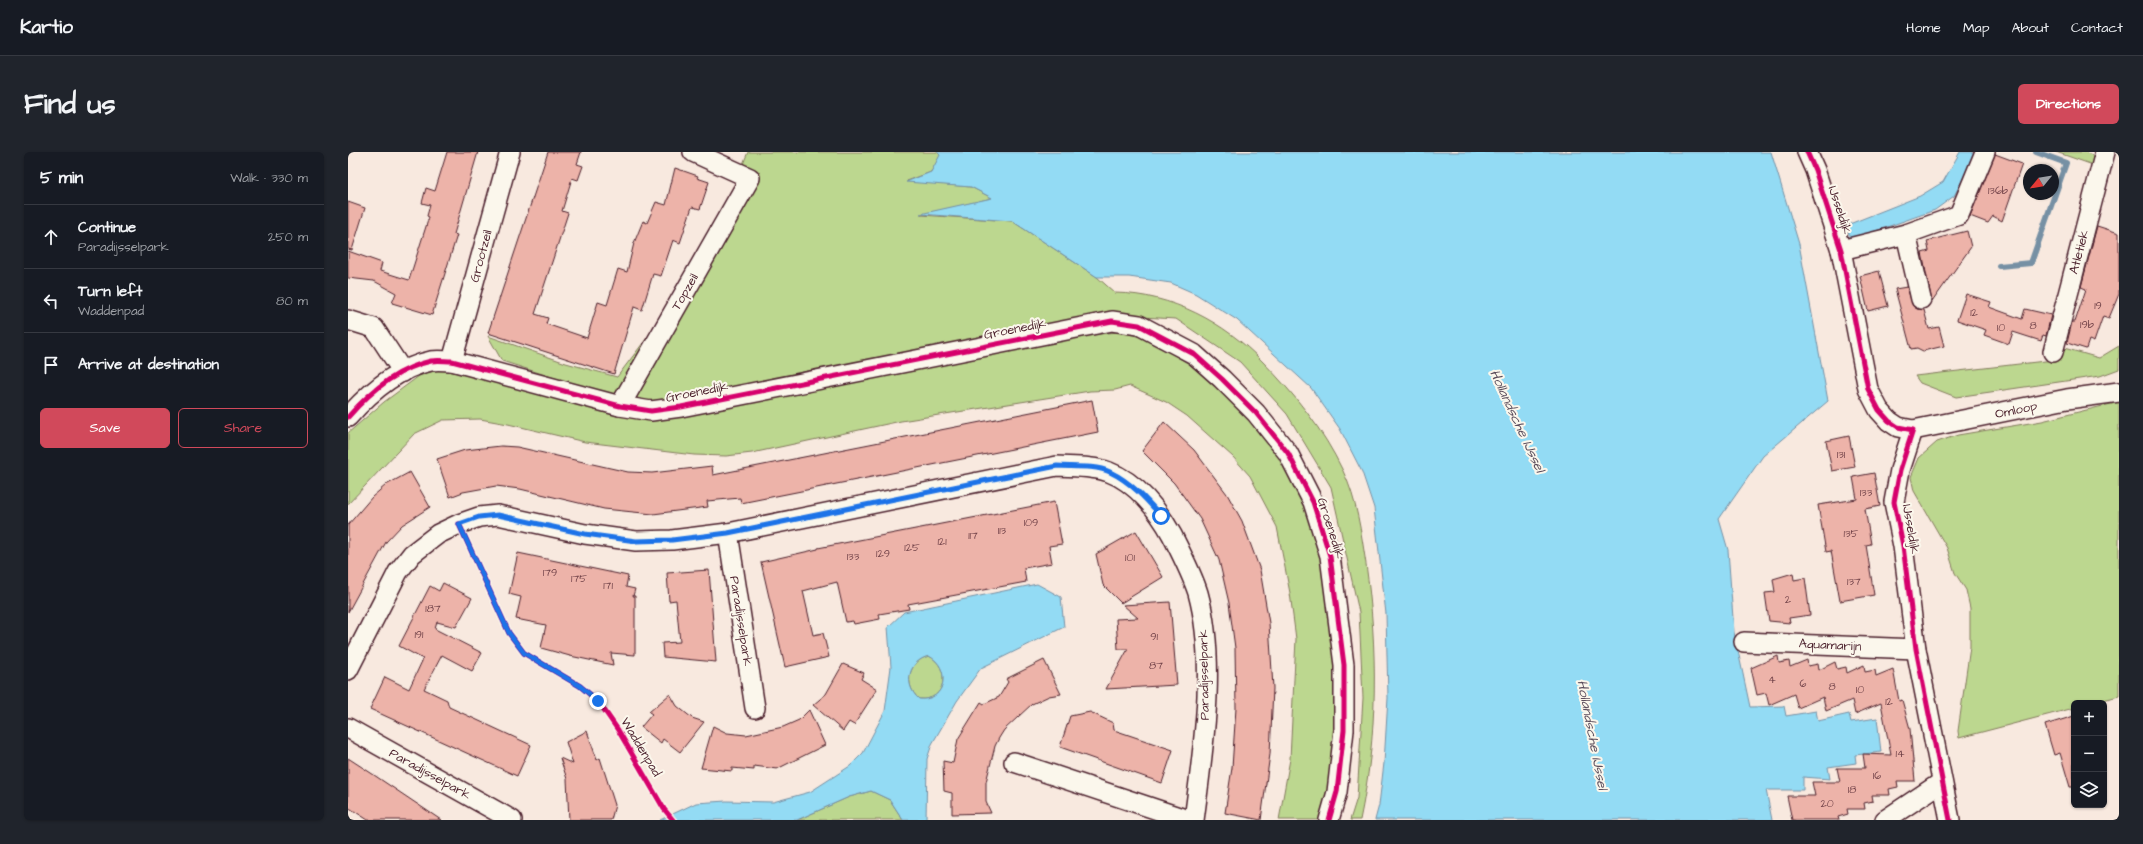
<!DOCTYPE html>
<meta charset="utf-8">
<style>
body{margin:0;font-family:"Architects Daughter",sans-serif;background:#20242c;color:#f1f3f6}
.controls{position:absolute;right:12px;bottom:12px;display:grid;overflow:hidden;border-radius:6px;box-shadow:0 1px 3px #0004}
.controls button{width:36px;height:36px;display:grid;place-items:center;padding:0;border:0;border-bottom:1px solid #363941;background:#171b24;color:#f1f3f6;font:20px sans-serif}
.compass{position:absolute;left:1675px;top:12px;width:36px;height:36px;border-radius:50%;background:#171b24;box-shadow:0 1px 3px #0004;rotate:240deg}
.stop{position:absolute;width:12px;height:12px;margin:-9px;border:3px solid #1a73e8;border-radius:50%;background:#fff}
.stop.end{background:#1a73e8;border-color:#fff;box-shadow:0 1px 4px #0008}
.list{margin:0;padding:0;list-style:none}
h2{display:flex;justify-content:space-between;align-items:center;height:52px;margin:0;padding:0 16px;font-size:17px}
h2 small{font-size:13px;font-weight:400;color:#9ea1a6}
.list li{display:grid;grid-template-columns:26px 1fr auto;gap:12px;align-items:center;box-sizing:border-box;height:64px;padding:0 16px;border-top:1px solid #363941}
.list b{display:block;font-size:15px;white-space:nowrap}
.list p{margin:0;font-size:13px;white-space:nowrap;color:#9ea1a6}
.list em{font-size:13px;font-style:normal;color:#9ea1a6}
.actions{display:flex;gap:8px;padding:12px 16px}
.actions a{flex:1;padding:9px 0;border:1px solid #d1495b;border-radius:6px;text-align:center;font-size:14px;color:#d1495b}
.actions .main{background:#d1495b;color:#fff}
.icon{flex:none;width:22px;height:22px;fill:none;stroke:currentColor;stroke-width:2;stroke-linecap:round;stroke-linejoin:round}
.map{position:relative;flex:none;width:1771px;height:668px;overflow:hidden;border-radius:6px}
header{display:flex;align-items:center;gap:24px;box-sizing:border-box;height:56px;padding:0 20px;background:#171b24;border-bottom:1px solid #363941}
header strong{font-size:19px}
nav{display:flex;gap:22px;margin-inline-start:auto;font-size:14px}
.intro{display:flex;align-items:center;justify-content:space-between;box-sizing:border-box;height:96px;padding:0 24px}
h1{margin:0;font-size:28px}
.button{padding:10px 18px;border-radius:6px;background:#d1495b;color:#fff;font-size:14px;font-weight:700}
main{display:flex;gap:24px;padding:0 24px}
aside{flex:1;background:#171b24;border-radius:6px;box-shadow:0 1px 3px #0004}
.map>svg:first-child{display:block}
</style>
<header>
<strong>Kartio</strong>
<nav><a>Home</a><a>Map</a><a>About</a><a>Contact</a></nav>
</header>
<div class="intro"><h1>Find us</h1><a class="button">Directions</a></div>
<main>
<aside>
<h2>5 min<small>Walk · 330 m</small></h2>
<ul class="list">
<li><svg class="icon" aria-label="ahead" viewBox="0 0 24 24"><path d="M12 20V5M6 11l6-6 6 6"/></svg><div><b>Continue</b><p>Paradijsselpark</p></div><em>250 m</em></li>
<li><svg class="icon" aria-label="left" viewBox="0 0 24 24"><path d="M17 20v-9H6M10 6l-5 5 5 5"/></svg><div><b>Turn left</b><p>Waddenpad</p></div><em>80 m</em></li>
<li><svg class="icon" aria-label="arrive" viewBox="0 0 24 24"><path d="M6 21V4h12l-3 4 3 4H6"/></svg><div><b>Arrive at destination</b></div></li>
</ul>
<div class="actions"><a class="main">Save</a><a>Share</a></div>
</aside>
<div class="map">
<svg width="1771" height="668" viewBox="0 0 1771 668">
<rect width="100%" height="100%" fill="#f8e9df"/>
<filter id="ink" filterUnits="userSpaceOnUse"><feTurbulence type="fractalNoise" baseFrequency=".025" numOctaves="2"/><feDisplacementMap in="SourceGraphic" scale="8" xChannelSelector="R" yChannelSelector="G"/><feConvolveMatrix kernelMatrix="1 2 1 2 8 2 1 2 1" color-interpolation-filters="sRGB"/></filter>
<g filter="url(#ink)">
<!-- green -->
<g fill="#bcd78f" stroke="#837b5d">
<path d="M 400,0 L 589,0 L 593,3 L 583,20 L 559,29 L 623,35 L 644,46 L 573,63 L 664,69 L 749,125 L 767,141 C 824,142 876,170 915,210 C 947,243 975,277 995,319 C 1009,348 1013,380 1018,412 C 1030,497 1030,583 1012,668 L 1002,668 L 1009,646 L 1015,546 L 1011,460 L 983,335 L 939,262 L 892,210 L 828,167 L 760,163 L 328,247 L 296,251 L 247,239 L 154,209 L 140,184 L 218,211 L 269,225 L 324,153 L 373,65 Z"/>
<path d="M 1708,0 L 1736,0 L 1747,4 L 1745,13 Z"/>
<path d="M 771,180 L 798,186 L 841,212 L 908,266 L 951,324 L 996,480 L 983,668 L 931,668 L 942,607 L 948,487 L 942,441 L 929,375 L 902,324 L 885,305 L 839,264 L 818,250 L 782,234 L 767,238 L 742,239 L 553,269 L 404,301 L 378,304 L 346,303 L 237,290 L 160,272 L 132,267 L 95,268 L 66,282 L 0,352 L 0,281 L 36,250 L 71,224 L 103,213 L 268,261 L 712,185 Z"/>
<path d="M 1771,194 L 1771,217 L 1752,224 L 1608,245 L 1572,231 L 1567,224 L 1706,208 L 1716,196 L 1751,206 Z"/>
<path d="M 1771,250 L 1771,544 L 1743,551 L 1726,551 L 1726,556 L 1611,586 L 1610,579 L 1622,495 L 1622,456 L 1618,438 L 1607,421 L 1599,396 L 1566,339 L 1563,325 L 1571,306 L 1589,290 L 1610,283 L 1694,269 Z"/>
<path d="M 581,504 C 603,515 599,550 571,547 C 555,533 560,509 581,504 Z"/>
<path d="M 523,639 L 542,648 L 555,668 L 449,668 L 501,645 Z"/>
</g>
<!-- water -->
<g fill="#93dbf4" stroke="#7690a4" fill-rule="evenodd">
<path d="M 589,0 L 1423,0 L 1451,92 L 1480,249 L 1415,304 L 1371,367 L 1380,398 L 1386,480 L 1402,555 L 1436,554 L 1438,564 L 1468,559 L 1470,569 L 1501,562 L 1503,570 L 1529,566 L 1533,600 L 1507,603 L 1508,611 L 1480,615 L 1482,627 L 1455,625 L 1455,638 L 1418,638 L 1424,668 L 1027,668 L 1031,653 L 1036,611 L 1040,546 L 1038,462 L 1026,356 L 1014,320 L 992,277 L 963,236 L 889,168 L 848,142 L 823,131 L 781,125 L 749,125 L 664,69 L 572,62 L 644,46 L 623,35 L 558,30 L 583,20 L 592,3 Z"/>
<path d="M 1612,0 L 1629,0 L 1606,44 L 1587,58 L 1502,88 L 1499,73 L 1572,44 L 1595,30 Z"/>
<path d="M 689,432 L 713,445 L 716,475 L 633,516 L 609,549 L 584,592 L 579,607 L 578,668 L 555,668 L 542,648 L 523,639 L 501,645 L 449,668 L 312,668 L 348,651 L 378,649 L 425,650 L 462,640 L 502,614 L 515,601 L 537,559 L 543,515 L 540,475 L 556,460 ZM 581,504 C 603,515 599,550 571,547 C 555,533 560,509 581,504 Z"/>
</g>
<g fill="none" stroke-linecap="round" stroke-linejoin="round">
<!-- stream -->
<path stroke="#7690a4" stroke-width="6" d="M 1651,114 L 1683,111 L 1718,11 L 1688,0"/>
</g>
<!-- building -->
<g fill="#edb3a9" stroke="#4a1f2b">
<path d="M 99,0 L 130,0 L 106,82 L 109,83 L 84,163 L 44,151 L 48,141 L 26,129 L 0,126 L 0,99 L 34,111 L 32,119 L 61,128 L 81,65 L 79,64 L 82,53 L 74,51 L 78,36 L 87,39 Z"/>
<path d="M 200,0 L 233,0 L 229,12 L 235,14 L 230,28 L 224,26 L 214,59 L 220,61 L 187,162 L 200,166 L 198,172 L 239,186 L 250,150 L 259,153 L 270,117 L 279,120 L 286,91 L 295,69 L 299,71 L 308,50 L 318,53 L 327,16 L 350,24 L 349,26 L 361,30 L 352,57 L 344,55 L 332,91 L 325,88 L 313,124 L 305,122 L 294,158 L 286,155 L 266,222 L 140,181 Z"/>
<path d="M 1647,2 L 1674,12 L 1654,69 L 1645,64 L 1640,71 L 1622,64 Z"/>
<path d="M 0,50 L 17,56 L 4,98 L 0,97 Z"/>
<path d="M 1749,74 L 1771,81 L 1771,142 L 1761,166 L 1755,164 L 1746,190 L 1741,188 L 1738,197 L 1719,191 L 1724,170 L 1727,170 L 1738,137 L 1733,135 Z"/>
<path d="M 1619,79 L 1623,95 L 1584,150 L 1574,101 L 1581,99 L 1579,89 Z"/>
<path d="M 1531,119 L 1540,154 L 1520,159 L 1512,124 Z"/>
<path d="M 1559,135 L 1565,154 L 1569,157 L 1576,158 L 1581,177 L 1591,175 L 1596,194 L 1575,199 L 1569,196 L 1563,197 L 1547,137 Z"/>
<path d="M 1618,142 L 1643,150 L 1641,155 L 1674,167 L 1677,157 L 1703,163 L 1698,184 L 1695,183 L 1693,189 L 1665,180 L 1661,192 L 1636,183 L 1638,178 L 1609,168 Z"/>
<path d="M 744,248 L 750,280 L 408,348 L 393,351 L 392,346 L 359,349 L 360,355 L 305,362 L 256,357 L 172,337 L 148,334 L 115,340 L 102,345 L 89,307 L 117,298 L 153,294 L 169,295 L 280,320 L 304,321 L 364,314 L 365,323 Z"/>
<path d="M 816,270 L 846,298 L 879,342 L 894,369 L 912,418 L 921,471 L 925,536 L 922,602 L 913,668 L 877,661 L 884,616 L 888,556 L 887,496 L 881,451 L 871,408 L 852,367 L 826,331 L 794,299 Z"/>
<path d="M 1501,284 L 1507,315 L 1484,319 L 1478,289 Z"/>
<path d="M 62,320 L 82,355 L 54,373 L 38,390 L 0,460 L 0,373 L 24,345 L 38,333 Z"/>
<path d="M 1526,321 L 1532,354 L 1517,357 L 1523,392 L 1518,393 L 1526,443 L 1492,449 L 1483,399 L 1478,400 L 1470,353 L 1509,347 L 1505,325 Z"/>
<path d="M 706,350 L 714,392 L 701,394 L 704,411 L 676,416 L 678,430 L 560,452 L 561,457 L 531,462 L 532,467 L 506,472 L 505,469 L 498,470 L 489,430 L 455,439 L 465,483 L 475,481 L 481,505 L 437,515 L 413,410 L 470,397 L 470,396 Z"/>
<path d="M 788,379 L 815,425 L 773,451 L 755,433 L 748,402 Z"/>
<path d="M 170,401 L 280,424 L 278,435 L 287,437 L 285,444 L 287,444 L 287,503 L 263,501 L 265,513 L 222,504 L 193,496 L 198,473 L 168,467 L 173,445 L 161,442 Z"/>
<path d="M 361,418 L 368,510 L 315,505 L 314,491 L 332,490 L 328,448 L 321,449 L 319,421 Z"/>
<path d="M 1445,421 L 1446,428 L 1457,426 L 1462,463 L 1441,466 L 1442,471 L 1421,469 L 1417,441 L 1427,440 L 1425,427 Z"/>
<path d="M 95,431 L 124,446 L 108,475 L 89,470 L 87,477 L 134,501 L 124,519 L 94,503 L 76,537 L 99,548 L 101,555 L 183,593 L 169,624 L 22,557 L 37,525 L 61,537 L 75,507 L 51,494 L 82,434 L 91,439 Z"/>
<path d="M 822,450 L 829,533 L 758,537 L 780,497 L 770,497 L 768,467 L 790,466 L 775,453 Z"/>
<path d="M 1430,504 L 1431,511 L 1441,509 L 1442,515 L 1459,508 L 1460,514 L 1470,512 L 1471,518 L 1487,510 L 1489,517 L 1498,515 L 1499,521 L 1516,513 L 1517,520 L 1527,518 L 1528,524 L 1545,517 L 1551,549 L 1554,548 L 1562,577 L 1567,629 L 1549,629 L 1550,635 L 1541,637 L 1542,643 L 1524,643 L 1525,649 L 1516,651 L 1517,657 L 1499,657 L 1500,662 L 1490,665 L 1491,668 L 1444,668 L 1439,644 L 1467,644 L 1464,630 L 1492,630 L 1489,616 L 1517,616 L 1515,602 L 1543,603 L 1533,551 L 1507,562 L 1504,548 L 1478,559 L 1475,545 L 1450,556 L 1446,542 L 1421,553 L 1418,541 L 1409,543 L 1403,516 Z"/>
<path d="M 696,508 L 713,542 L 701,544 L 684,552 L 656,578 L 651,586 L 647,594 L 638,630 L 638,650 L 643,661 L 604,662 L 604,641 L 596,639 L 595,609 L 605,611 L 610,587 L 633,550 L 636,552 L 651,545 L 660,530 L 658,527 Z"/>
<path d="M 495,512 L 516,521 L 513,527 L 529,537 L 506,573 L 501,570 L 495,579 L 465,553 L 478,542 Z"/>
<path d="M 322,542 L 329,554 L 344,566 L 356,570 L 332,600 L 315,587 L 313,591 L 293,575 L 304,562 L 301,560 Z"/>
<path d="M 461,558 L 477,593 L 429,617 L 406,614 L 406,618 L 384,616 L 384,619 L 353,616 L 365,574 L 379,581 L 398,583 L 435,575 L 451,568 Z"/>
<path d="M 742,560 L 765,571 L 766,578 L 825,598 L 814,631 L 712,595 L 722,564 Z"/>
<path d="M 1726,564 L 1726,635 L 1722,635 L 1712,601 L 1706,603 L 1697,573 Z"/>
<path d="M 239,579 L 249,608 L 252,606 L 267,653 L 263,668 L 221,668 L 219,627 L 212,606 L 225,612 L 218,590 Z"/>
<path d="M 0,606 L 23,621 L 93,668 L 20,668 L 0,655 Z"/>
</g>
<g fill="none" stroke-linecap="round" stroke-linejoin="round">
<defs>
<g id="minor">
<path d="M 1459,0 L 1467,18 L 1493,98 L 1520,237 L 1531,258 L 1541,269 L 1550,275 L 1565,278 L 1719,247 L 1771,240"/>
<path d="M 1558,82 L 1573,147"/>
<path d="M 1493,98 L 1558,82 L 1611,63 L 1637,0"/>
<path d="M 0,168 L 26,176 L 55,220"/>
<path d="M 1705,200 L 1757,0"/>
<path d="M 104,209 L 162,0"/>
<path d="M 272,254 L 402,26 L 345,0"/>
<path d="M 0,265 C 21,241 50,216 83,209 C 90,208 97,209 104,209 L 272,254 L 303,259 L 333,255 L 764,169 L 791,173 L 846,202 L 874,227 L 908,261 L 940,301 L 965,350 L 982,404 L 996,513 L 996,578 L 989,640 L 981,668"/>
<path d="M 1565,278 L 1552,318 L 1546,350 L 1555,394 L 1568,497 L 1602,668"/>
<path d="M 380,381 L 407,556"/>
<path d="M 1396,490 L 1568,497"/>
<path d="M 0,518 L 50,420 L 64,402 L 90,382 L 111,372 L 131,365 L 150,363 L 237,382 L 288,389 L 324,388 L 380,381 L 709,314 C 725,315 745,314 761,320 C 788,330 811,359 824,383 C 833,401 844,422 850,441 C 869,510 855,598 846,668"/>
<path d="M 0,576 L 164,668"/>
<path d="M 666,610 L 840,668"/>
<path d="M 1537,668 L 1594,630"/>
</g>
</defs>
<!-- minor casing -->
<use href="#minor" stroke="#4a1f2b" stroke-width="22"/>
<!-- minor -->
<use href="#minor" stroke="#fbf7ec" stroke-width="19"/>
<defs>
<g id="cycleway">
<path d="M 1459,0 L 1467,18 L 1493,98 L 1520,237 L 1531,258 L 1541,269 L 1550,275 L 1565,278 L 1552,318 L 1546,350 L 1555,394 L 1568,497 L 1602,668"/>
<path d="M 0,265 C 21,241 50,216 83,209 C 90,208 97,209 104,209 L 272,254 L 303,259 L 333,255 L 764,169 L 791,173 L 846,202 L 874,227 L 908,261 L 940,301 L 965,350 L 982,404 L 996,513 L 996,578 L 989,640 L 981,668"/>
<path d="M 111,372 L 161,481 L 176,501 L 232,534 L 250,549 L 270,578 L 316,657 L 325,668"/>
</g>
</defs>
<!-- cycleway casing -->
<use href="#cycleway" stroke="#fbf7ec" stroke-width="8"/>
<!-- cycleway -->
<use href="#cycleway" stroke="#d6006c" stroke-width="5"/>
</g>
</g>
<g fill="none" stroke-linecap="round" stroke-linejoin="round" filter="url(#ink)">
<!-- route -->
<path stroke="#1a73e8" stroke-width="5" d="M 250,549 L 232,534 L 176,501 L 161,481 L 111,372 L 131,365 L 150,363 L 237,382 L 288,389 L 324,388 L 380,381 L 709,314 C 725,315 747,313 762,320 C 783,330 798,347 813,364"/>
</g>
<g text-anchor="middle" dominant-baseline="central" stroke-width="4" stroke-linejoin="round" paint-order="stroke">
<!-- number labels -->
<g font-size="11" fill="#73444a">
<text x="1650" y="38">136b</text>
<text x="1750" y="153">19</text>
<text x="1626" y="160">12</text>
<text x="1739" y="172">19b</text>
<text x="1685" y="173">8</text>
<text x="1653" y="175">10</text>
<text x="1493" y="302">131</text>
<text x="1518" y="340">133</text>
<text x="683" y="370">109</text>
<text x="654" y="378">113</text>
<text x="1503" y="381">135</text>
<text x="625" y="383">117</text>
<text x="594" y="389">121</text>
<text x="564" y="395">125</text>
<text x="535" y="401">129</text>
<text x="505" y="404">133</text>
<text x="782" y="405">101</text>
<text x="202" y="420">179</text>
<text x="231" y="426">175</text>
<text x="1506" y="429">137</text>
<text x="260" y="433">171</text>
<text x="1440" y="447">2</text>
<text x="85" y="456">187</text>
<text x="71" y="482">191</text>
<text x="806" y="484">91</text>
<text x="808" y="513">87</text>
<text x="1424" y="527">4</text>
<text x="1455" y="531">6</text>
<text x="1484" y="534">8</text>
<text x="1512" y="537">10</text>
<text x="1541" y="549">12</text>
<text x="1552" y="601">14</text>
<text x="1529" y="623">16</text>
<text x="1504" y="637">18</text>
<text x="1479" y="651">20</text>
</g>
<!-- street labels -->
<g font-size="13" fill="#4a1f2b" stroke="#fbf7ec">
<text transform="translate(1492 58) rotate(72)">IJsseldijk</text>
<text transform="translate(1731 100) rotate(-75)">Atletiek</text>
<text transform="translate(133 104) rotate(-75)">Grootzeil</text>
<text transform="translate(337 140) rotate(-60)">Topzeil</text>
<text transform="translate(667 177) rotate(-11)">Groenedijk</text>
<text transform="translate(349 240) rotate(-11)">Groenedijk</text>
<text transform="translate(1668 258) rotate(-12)">Omloop</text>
<text transform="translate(983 376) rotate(72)">Groenedijk</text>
<text transform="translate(1563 377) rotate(80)">IJsseldijk</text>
<text transform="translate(393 469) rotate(81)">Paradijsselpark</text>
<text transform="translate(1482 493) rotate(3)">Aquamarijn</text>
<text transform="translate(856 523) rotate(-91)">Paradijsselpark</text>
<text transform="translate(293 595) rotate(59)">Waddenpad</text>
<text transform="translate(82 622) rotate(29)">Paradijsselpark</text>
</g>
<!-- water labels -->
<g font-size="14" font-style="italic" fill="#5c4e5d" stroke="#fbf7ec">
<text transform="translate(1169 269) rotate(65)">Hollandsche IJssel</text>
<text transform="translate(1244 583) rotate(79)">Hollandsche IJssel</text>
</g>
</g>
</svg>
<div class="controls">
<button>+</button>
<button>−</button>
<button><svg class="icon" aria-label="layers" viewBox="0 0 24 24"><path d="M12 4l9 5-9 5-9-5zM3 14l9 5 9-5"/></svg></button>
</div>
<svg class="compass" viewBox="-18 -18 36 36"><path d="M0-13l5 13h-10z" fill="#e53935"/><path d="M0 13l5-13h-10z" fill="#9ea1a6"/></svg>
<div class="stop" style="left:813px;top:364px"></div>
<div class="stop end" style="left:250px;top:549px"></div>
</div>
</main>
